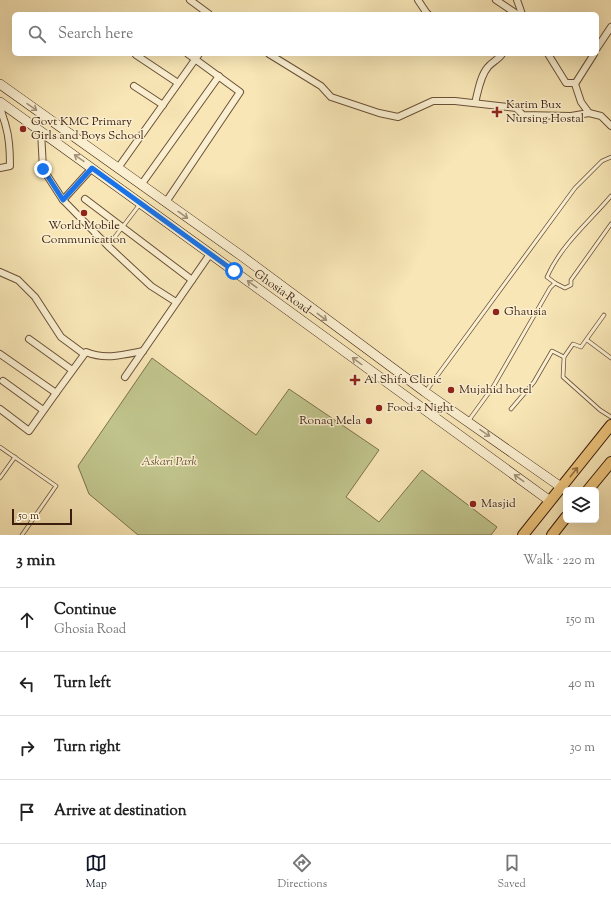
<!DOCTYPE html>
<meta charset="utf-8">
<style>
body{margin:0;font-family:"Sorts Mill Goudy",serif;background:#f6f6f6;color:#222}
.controls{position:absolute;right:12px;bottom:12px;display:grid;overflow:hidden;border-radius:6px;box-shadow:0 4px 16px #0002}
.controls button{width:36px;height:36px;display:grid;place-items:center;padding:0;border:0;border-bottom:1px solid #e0e0e0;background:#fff;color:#222;font:20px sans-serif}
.scale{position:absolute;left:12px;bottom:10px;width:60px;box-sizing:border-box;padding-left:4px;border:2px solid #3b1e0d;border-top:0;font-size:11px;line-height:14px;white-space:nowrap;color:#3b1e0d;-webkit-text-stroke:3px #faefd0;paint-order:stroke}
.stop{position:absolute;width:12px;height:12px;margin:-9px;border:3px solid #1a73e8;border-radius:50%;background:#fff}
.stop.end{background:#1a73e8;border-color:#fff;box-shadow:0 1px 4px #0008}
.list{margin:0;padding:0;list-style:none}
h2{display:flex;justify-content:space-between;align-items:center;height:52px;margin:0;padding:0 16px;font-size:17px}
h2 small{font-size:13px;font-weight:400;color:#767676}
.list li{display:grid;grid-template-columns:26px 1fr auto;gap:12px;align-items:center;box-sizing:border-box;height:64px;padding:0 16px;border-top:1px solid #e0e0e0}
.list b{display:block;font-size:15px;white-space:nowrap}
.list p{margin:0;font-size:13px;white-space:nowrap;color:#767676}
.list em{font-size:13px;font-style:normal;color:#767676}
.icon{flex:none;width:22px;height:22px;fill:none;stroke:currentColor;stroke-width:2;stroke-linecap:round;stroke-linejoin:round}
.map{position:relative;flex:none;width:611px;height:535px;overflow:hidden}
.search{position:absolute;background:#fff;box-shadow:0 4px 16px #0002;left:12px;right:12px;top:12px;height:44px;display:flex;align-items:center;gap:10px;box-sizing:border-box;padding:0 14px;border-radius:6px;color:#767676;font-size:15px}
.sheet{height:308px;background:#fff}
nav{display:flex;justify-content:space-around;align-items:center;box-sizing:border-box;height:56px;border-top:1px solid #e0e0e0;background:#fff;font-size:11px;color:#767676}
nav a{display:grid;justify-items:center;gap:2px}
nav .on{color:#111827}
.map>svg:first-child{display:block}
</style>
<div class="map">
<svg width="611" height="535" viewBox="0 0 611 535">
<rect width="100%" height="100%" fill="#f8e6b6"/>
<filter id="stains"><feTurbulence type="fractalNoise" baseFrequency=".005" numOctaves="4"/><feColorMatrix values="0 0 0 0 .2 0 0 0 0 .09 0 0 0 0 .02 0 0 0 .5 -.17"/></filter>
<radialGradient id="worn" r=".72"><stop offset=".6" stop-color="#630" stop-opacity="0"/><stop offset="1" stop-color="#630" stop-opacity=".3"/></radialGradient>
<!-- park -->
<path fill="#c0c48c" stroke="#7e714c" d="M 152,358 L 256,435 L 289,389 L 379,450 L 346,497 L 379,522 L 422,470 L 497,527 L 491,535 L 138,535 L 89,494 L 78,466 Z"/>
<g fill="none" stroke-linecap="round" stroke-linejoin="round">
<defs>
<g id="service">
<path d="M 108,246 L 140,204"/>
<path d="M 555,283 L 547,277 C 561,245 589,222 611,196"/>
<path d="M 604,315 L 581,347 L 573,344 L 564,357 L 563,377 L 600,410 L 611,417"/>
<path d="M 587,340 L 611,358"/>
<path d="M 426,391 L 575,188 L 602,161 L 611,157"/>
<path d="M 511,409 L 534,382 L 552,351 L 564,357"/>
<path d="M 469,420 L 493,387 L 550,288 L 555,283 L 565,288 L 571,285 L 571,280 L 611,224"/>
<path d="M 0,447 L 56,486 L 22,535"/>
<path d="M 0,478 L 15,457"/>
</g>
<g id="minor">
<path d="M 190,0 L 209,14"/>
<path d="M 418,0 L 426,12 L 428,14"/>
<path d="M 496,0 L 517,14"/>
<path d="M 517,0 L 522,14"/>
<path d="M 597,48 L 611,27"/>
<path d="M 269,54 L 321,86 L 331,97 L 379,113 L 398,117 L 433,101 L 455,101 L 516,108 L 523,115 L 571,116 L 589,113 L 601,116 L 611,126"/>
<path d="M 548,54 L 566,83 L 575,83"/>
<path d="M 136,55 L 178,83"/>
<path d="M 134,86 L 163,105"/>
<path d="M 475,103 C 478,92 480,76 488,67 C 492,62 498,60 502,54"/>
<path d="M 589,113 L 581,102 L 575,84 L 594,54"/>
<path d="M 41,131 L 43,169 L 63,200 L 108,246 L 151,286 L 176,302"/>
<path d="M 0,168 L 10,166 C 10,153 10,140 6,127 C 4,117 0,114 1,103"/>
<path d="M 118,168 L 199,54"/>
<path d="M 141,185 L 219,76"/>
<path d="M 85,199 L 192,280"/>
<path d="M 63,200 L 92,168"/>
<path d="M 166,202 L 240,92 L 188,54"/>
<path d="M 0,272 L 18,280 L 35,297 L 61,337 L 84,354"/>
<path d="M 29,339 L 72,370"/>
<path d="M 0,354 L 56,393 L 86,352 C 105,360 123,355 143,351"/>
<path d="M 125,377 L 210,254"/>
<path d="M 3,381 L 43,410"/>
<path d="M 0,409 L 29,431 L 56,393"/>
</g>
<g id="secondary">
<path d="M 0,84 L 243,257 L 425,392 L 561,487"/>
<path d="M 0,102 C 184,234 367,368 550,501"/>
</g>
<g id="primary">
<path d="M 588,490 L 611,462"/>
<path d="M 523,535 L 611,425"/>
<path d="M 552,535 L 566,517"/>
</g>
</defs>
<!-- service casing -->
<use href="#service" stroke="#6a5037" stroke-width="4.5"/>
<!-- minor casing -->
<use href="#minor" stroke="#6a5037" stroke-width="8"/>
<!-- secondary casing -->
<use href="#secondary" stroke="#3b1e0d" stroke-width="10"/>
<!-- primary casing -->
<use href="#primary" stroke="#3b1e0d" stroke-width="12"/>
<!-- service -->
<use href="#service" stroke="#faefd0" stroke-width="3"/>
<!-- minor -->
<use href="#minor" stroke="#faefd0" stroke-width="6"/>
<!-- secondary -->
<use href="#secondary" stroke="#faefd0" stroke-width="9"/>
<!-- primary -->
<use href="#primary" stroke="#ecc37b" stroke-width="10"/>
</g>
<!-- one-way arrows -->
<defs><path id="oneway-shaft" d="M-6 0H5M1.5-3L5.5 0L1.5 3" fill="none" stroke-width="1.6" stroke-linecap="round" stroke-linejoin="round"/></defs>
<g stroke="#a49178">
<use href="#oneway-shaft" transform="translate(32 107) rotate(35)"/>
<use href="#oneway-shaft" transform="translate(79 158) rotate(-145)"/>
<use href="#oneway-shaft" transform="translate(183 215) rotate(36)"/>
<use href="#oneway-shaft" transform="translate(252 284) rotate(-144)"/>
<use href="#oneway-shaft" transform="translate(322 317) rotate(37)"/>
<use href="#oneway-shaft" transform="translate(357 361) rotate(-144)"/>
<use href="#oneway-shaft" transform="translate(485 433) rotate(34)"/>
<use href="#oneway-shaft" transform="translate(519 478) rotate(-144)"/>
</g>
<use stroke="#947044" href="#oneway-shaft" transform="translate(574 472) rotate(-51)"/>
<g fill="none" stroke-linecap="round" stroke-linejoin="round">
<!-- route -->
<path stroke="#1a73e8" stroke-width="5" d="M 43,169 L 63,200 L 92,168 L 234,271"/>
</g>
<!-- markers -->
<g fill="#8f2418" stroke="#faefd0" stroke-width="1.5">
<path d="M495 106h4v4h4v4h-4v4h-4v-4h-4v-4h4z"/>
<circle cx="23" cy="129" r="4"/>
<circle cx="84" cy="213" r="4"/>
<circle cx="496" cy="312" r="4"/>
<path d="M353 374h4v4h4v4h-4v4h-4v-4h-4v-4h4z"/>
<circle cx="451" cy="390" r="4"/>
<circle cx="379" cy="408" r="4"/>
<circle cx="369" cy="421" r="4"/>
<circle cx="473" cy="504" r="4"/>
</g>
<g text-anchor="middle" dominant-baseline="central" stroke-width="3" stroke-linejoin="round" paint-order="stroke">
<!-- poi labels -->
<g font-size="12" fill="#3b1e0d" stroke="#faefd0" text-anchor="start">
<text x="506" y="105">Karim Bux<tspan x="506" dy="14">Nursing Hostal</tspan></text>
<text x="31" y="122">Govt KMC Primary<tspan x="31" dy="14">Girls and Boys School</tspan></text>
<text x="84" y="226" text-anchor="middle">World Mobile<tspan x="84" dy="14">Communication</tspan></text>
<text x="504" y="312">Ghausia</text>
<text x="364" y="380">Al Shifa Clinic</text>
<text x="459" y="390">Mujahid hotel</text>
<text x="387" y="408">Food 2 Night</text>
<text x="361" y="421" text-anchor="end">Ronaq Mela</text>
<text x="481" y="504">Masjid</text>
</g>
<!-- street labels -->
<g font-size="12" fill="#3b1e0d" stroke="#faefd0">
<text transform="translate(282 292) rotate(36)">Ghosia Road</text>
</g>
<!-- park labels -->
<g font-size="12" font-style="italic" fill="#635033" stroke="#faefd0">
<text x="169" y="462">Askari Park</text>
</g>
</g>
<rect width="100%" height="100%" filter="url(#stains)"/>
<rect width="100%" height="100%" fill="url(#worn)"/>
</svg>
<div class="controls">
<button><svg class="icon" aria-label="layers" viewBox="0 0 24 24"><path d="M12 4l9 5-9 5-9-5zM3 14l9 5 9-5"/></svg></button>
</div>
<div class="scale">50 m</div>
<div class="stop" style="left:234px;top:271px"></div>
<div class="stop end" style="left:43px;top:169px"></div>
<div class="search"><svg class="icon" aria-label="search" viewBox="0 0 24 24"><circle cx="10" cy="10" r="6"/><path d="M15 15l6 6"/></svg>Search here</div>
</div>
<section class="sheet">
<h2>3 min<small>Walk · 220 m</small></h2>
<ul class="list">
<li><svg class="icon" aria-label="ahead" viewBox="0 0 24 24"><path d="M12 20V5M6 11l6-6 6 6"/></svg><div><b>Continue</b><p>Ghosia Road</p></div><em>150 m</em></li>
<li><svg class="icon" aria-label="left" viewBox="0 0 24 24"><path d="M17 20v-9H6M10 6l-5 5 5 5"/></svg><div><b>Turn left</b></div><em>40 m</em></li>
<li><svg class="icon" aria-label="right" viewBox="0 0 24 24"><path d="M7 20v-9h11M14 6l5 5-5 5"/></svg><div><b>Turn right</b></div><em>30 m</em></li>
<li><svg class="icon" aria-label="arrive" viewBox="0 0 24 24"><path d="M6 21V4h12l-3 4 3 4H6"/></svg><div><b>Arrive at destination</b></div></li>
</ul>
</section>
<nav>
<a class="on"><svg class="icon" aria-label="map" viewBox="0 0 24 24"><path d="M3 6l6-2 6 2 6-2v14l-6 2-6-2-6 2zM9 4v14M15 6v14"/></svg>Map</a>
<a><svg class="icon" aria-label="directions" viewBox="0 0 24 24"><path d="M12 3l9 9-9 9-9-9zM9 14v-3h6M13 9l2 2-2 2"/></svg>Directions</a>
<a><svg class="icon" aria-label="saved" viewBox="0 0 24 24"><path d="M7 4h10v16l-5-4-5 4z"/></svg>Saved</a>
</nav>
